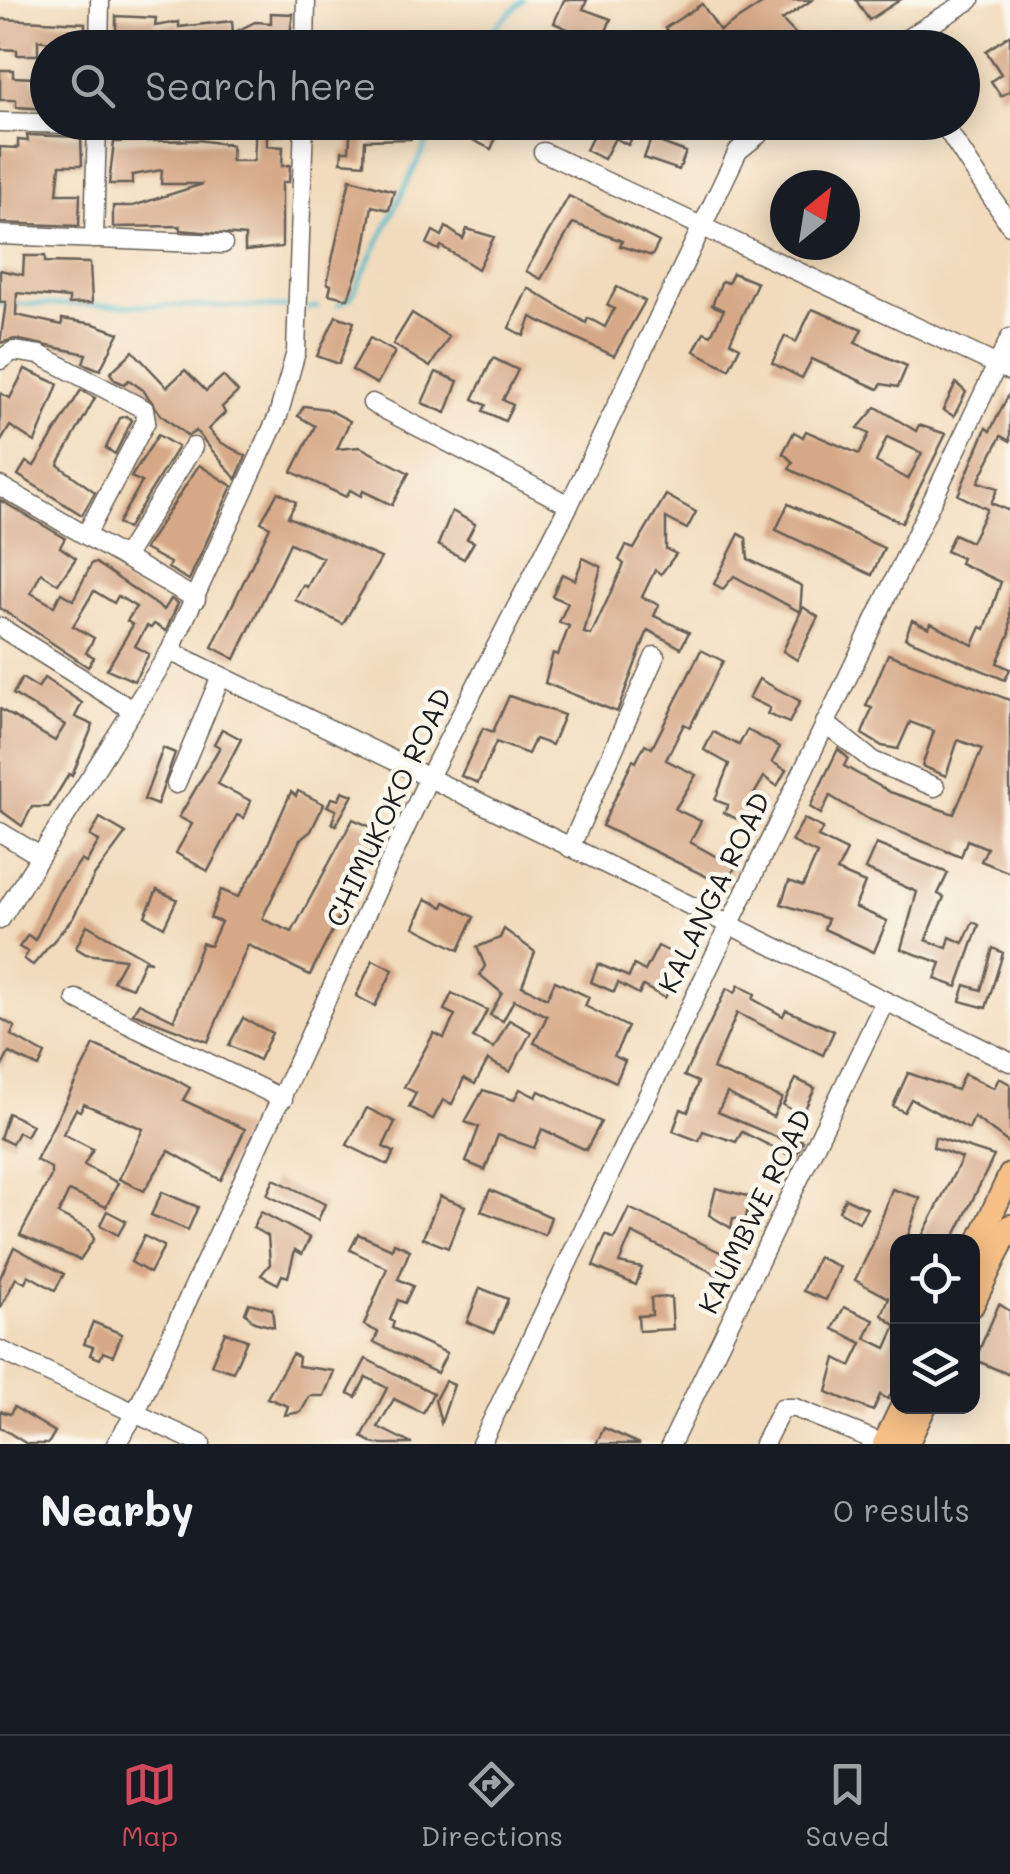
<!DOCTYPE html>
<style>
body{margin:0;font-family:Mali,sans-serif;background:#242831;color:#f1f3f6}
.controls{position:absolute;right:30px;bottom:30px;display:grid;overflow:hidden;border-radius:20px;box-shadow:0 5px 25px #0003}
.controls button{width:90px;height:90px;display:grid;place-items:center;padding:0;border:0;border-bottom:2px solid #363941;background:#171b24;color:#f1f3f6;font:50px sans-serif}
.compass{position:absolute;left:770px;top:170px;width:90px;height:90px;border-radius:50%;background:#171b24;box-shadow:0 5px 25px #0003;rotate:30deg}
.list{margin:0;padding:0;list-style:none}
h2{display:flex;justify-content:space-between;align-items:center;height:130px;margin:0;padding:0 40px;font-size:42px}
h2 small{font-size:32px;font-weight:400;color:#9ea1a6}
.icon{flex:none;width:55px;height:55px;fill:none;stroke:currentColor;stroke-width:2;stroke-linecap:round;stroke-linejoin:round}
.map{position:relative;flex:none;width:1010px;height:1444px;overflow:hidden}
.search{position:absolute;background:#171b24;box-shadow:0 5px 25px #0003;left:30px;right:30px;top:30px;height:110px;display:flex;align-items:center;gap:25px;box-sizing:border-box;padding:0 35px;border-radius:55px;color:#9ea1a6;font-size:38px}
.sheet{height:290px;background:#171b24}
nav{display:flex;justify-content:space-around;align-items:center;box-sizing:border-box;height:140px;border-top:2px solid #363941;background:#171b24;font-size:28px;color:#9ea1a6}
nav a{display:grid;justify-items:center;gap:5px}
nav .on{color:#d1495b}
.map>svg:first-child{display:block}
</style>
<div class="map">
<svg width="1010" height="1444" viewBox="0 0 1010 1444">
<rect width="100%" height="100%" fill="#fbf7ec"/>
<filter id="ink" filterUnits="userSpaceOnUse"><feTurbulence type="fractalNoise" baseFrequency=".01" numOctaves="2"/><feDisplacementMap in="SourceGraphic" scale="20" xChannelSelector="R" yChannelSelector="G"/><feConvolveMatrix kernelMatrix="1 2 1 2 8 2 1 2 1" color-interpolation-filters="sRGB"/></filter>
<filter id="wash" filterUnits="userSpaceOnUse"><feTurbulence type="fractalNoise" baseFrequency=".0048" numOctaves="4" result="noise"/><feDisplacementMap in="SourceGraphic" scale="40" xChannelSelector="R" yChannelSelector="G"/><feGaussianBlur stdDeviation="2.25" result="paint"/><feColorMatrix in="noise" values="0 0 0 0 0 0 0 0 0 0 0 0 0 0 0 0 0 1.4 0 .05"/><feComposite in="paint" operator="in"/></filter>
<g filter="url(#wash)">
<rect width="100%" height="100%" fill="#f2dbbc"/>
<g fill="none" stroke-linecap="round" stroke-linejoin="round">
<!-- stream -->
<g stroke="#51bbce" stroke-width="4">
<path d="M 474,48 L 523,0"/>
<path d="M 0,304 L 287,307"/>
<path d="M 338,305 L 351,298 L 437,122"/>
<path d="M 308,308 L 317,307"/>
</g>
</g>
<g id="blocks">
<!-- building -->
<g fill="#d6a887" fill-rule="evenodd">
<path d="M 564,0 L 587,0 L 583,9 L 611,19 L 599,48 L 578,48 L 583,36 L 554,23 Z"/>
<path d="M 768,0 L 812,0 L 782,20 L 809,48 L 678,48 L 665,28 L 702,4 L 720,31 Z"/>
<path d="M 856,0 L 900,0 L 869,20 Z"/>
<path d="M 271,13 L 293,14 L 288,48 L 116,48 L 116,16 L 156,18 L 155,26 L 179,22 L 179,27 L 232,21 L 233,33 L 255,22 L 271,23 Z"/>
<path d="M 0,19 L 85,23 L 85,48 L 38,40 L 38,55 L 17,55 L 17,50 L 0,49 Z"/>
<path d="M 1010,35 L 1010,91 L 1001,96 L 991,81 L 1001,74 L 986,51 Z"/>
<path d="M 0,70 L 13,70 L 13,77 L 34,78 L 34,84 L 48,85 L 48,109 L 16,107 L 16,100 L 0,100 Z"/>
<path d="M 256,122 L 284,122 L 283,135 L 267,136 L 267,146 L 283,147 L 282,166 L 290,165 L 289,182 L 282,182 L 282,247 L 245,251 L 245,236 L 180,230 L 180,226 L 113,227 L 113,206 L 133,206 L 203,184 L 161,184 L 162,170 L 132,175 L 132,184 L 109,184 L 114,142 L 198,140 L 232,145 L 231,161 L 254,161 Z"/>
<path d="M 351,122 L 393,122 L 393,127 L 415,127 L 411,139 L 365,140 L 364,164 L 341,162 L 342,151 L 349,151 Z"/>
<path d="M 436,122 L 503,122 L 491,149 Z"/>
<path d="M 600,122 L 620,122 L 636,131 L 628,145 L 615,138 L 604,159 L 586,150 Z"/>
<path d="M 27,135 L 81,137 L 82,165 L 60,165 L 57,194 L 80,194 L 79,226 L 0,223 L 0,147 L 18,148 L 18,140 L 28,141 Z"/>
<path d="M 651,139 L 686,152 L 679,170 L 644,158 Z"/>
<path d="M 350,179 L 394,191 L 389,210 L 372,206 L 364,252 L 348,299 L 329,294 L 331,285 L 327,283 Z"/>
<path d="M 569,196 L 659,242 L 652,256 L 620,246 L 622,241 L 573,223 L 541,279 L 526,271 Z"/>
<path d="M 446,227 L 463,239 L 467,229 L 494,237 L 478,269 L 441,246 L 439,250 L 427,244 L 433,231 L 442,236 Z"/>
<path d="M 24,256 L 45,256 L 45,262 L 90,263 L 92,303 L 69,304 L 69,298 L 17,293 L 16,315 L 62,325 L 62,319 L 94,324 L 119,333 L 100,370 L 83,363 L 86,354 L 15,339 L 0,343 L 6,302 L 0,302 L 0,270 L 23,275 Z"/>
<path d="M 733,273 L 757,283 L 730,342 L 740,347 L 729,369 L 694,351 L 704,332 L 711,335 L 724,310 L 712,305 L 722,281 L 728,283 Z"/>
<path d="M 617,287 L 645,301 L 614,356 L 531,317 L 524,336 L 509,328 L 528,288 L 586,323 L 588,318 L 605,327 L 614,309 L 607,305 Z"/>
<path d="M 812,309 L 862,329 L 855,343 L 907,366 L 898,387 L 882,384 L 878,389 L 812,359 L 802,378 L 772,363 L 785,336 L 796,342 Z"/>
<path d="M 412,313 L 449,337 L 430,367 L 393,344 Z"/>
<path d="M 336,316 L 354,322 L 339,364 L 317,356 Z"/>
<path d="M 370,338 L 395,352 L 377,384 L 352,370 Z"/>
<path d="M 133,351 L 167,387 L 185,370 L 206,391 L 223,376 L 238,392 L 222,407 L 225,413 L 208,429 L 220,442 L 246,456 L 236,479 L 196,431 L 188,436 L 161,415 L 143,390 L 129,380 L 124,384 L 115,380 L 110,373 Z"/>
<path d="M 493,358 L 518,370 L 503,400 L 513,405 L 505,421 L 483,411 L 486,405 L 473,399 Z"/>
<path d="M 25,369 L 58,384 L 55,392 L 35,442 L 10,426 L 0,443 L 0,393 L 10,398 Z"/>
<path d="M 436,372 L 458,381 L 446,413 L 422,403 Z"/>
<path d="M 956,383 L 966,392 L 954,416 L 943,410 Z"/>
<path d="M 81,390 L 95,398 L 58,465 L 95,492 L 82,515 L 18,475 L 26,462 L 34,466 Z"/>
<path d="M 1010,392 L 1010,441 L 1001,436 L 978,482 L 998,488 L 991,503 L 1010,511 L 1010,633 L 997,663 L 1010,669 L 1005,680 L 905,638 L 912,620 L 929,628 L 931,623 L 973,645 L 981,627 L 985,629 L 1001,582 L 960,563 L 962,558 L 946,551 L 954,534 L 971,542 L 987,509 L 958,495 L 986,428 L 990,431 Z"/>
<path d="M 304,406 L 327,409 L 350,421 L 337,449 L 360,447 L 409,473 L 392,505 L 363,491 L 361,496 L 350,490 L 346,497 L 292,472 L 315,426 L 298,416 Z"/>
<path d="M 876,407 L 916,431 L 919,425 L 946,434 L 902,523 L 789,469 L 793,462 L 783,453 L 794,432 L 803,437 L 806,431 L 859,454 L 869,434 L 858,428 ZM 887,437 L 922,453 L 908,479 L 876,462 Z"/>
<path d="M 126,416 L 132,420 L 115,454 L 106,448 L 120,418 Z"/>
<path d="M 158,435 L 178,447 L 127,529 L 118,523 L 142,482 L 131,477 Z"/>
<path d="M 199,465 L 232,486 L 189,580 L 168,568 L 170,563 L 144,549 Z"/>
<path d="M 278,492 L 296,502 L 288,517 L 381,558 L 343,624 L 295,600 L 303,585 L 307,587 L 323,558 L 290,543 L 235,659 L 212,647 L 270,527 L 261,522 Z"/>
<path d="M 666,495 L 696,512 L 687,529 L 666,518 L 666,549 L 676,554 L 661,574 L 655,570 L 642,597 L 659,605 L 654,616 L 689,632 L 681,648 L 648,630 L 617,712 L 545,683 L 553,653 L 558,655 L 569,626 L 559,622 L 568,603 L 552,596 L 562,574 L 575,580 L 583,558 L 601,567 L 584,633 L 591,635 L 624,564 L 619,560 L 626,546 L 634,549 Z"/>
<path d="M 0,500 L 65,538 L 60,547 L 76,558 L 58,584 L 41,573 L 31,593 L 54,606 L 61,593 L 73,600 L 92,563 L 96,563 L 164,610 L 171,599 L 178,603 L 166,631 L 154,624 L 151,628 L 147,626 L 135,646 L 149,654 L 134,681 L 107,669 L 133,625 L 127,621 L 136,607 L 118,596 L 114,603 L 94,591 L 73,626 L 94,638 L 86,653 L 94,657 L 88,667 L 0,608 Z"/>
<path d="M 788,504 L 884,548 L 872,575 L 776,530 Z"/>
<path d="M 452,511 L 475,524 L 467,539 L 474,542 L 464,559 L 438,545 Z"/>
<path d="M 739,534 L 746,538 L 748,559 L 802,586 L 800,612 L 734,576 L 723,589 L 714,584 Z"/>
<path d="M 803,607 L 818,617 L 797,660 L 783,651 Z"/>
<path d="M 701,650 L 723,661 L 690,727 L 684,724 L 666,760 L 696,775 L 675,809 L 701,821 L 690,842 L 735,867 L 726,886 L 602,826 L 633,760 L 636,762 L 645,744 L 652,748 Z"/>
<path d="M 888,654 L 1010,700 L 1010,873 L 981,861 L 987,848 L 967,840 L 961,857 L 868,819 L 830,796 L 821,814 L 810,807 L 838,749 L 848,758 L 844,766 L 890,792 L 954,814 L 982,749 L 958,740 L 946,776 L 922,766 L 934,731 L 910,722 L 898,749 L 882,746 L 862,734 L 872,708 L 866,706 Z"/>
<path d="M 22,678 L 38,688 L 44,678 L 61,689 L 82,703 L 75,717 L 93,725 L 72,776 L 69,774 L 49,807 L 32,807 L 22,826 L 0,810 L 0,709 L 55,741 L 65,725 L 13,694 Z"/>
<path d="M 759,679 L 800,701 L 789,723 L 767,714 L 770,708 L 749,698 Z"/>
<path d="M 509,696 L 564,715 L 552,745 L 535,739 L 528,754 L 496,742 L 478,783 L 461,776 L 483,728 L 493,732 Z"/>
<path d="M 222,729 L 241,739 L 218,784 L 251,801 L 244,818 L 237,815 L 208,871 L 176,853 L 192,824 L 179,817 L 220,747 L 214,744 Z"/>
<path d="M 747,730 L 780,747 L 772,762 L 786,770 L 777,786 L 764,777 L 753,796 L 764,801 L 752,826 L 724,813 L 728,805 L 715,800 L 729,764 L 704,750 L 713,732 L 739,745 Z"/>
<path d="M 163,748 L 175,753 L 157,805 L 144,800 Z"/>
<path d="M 298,791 L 324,804 L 311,831 L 300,840 L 262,919 L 292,932 L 353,819 L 378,830 L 368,860 L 355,875 L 348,899 L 310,975 L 248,945 L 208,1042 L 133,1013 L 139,1003 L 174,1020 L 202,943 L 210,946 L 221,922 L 210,918 L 221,890 L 238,897 L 260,862 L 291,792 L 296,796 Z"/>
<path d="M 342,791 L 353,795 L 336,825 L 332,823 L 336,810 L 327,806 L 332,798 L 339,800 Z"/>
<path d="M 100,818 L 126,833 L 94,876 L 73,918 L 33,965 L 24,959 L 28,952 L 19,947 L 28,935 L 35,940 L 58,892 L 81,860 L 86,863 L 99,841 L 90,836 Z"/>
<path d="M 804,819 L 823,828 L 818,837 L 847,851 L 837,871 L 865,883 L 855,907 L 887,921 L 874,952 L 824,929 L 828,919 L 781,904 L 789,881 L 803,886 L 817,854 L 791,841 Z"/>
<path d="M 876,844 L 948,873 L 938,894 L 944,897 L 926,940 L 947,948 L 950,937 L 963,943 L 973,922 L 979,925 L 957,987 L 935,979 L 941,963 L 901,949 L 917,892 L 865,869 Z"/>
<path d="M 157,890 L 177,899 L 164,927 L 145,916 Z"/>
<path d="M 426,899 L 443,907 L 445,902 L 474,917 L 459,950 L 414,927 Z"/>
<path d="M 87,925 L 151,962 L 144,961 L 132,988 L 113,981 L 125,959 L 86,954 L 76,948 Z"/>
<path d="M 504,929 L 535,952 L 522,986 L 547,998 L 555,981 L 589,997 L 585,1006 L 628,1027 L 614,1056 L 625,1061 L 616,1082 L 534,1043 L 547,1016 L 514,1000 L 503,1021 L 490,1015 L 502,993 L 480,975 L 485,966 L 477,947 L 500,938 Z"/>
<path d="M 658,946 L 678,956 L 664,982 L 671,985 L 665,998 L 643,986 L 639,994 L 618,983 L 614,992 L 591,982 L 598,964 L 629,977 L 634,965 L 645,971 Z"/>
<path d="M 993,948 L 1003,953 L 986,1008 L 960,1001 L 965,985 L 981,990 Z"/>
<path d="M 373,960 L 393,970 L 375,1006 L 356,996 Z"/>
<path d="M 739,985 L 755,994 L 753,999 L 783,1016 L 786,1010 L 834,1031 L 823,1055 L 737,1013 L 713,1069 L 782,1098 L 773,1117 L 727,1093 L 718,1112 L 790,1143 L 793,1137 L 803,1141 L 795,1158 L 742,1132 L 736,1142 L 703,1131 L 699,1141 L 673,1131 L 681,1109 L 688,1112 L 698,1082 L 684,1076 L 727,988 L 735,993 Z"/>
<path d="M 452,993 L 487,1010 L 473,1038 L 494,1048 L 509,1020 L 531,1032 L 510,1072 L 488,1060 L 475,1084 L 464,1078 L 452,1104 L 443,1100 L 433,1119 L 409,1107 L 416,1093 L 404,1087 L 434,1033 L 444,1038 L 455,1015 L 444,1010 Z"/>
<path d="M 0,1018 L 15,1027 L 11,1035 L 45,1054 L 39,1067 L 9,1053 L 0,1070 Z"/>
<path d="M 243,1018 L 272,1033 L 259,1060 L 229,1045 Z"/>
<path d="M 94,1045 L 171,1077 L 190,1088 L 183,1100 L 245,1129 L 221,1180 L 169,1151 L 144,1191 L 119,1179 L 143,1129 L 84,1104 L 80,1111 L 76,1109 L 63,1134 L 93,1149 L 84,1165 L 118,1183 L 106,1207 L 69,1191 L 58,1214 L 89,1230 L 94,1239 L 80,1260 L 20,1235 L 51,1176 L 51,1168 L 36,1160 Z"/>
<path d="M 908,1073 L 957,1090 L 964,1074 L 994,1088 L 999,1078 L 1010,1084 L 1010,1144 L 974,1117 L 969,1129 L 911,1099 L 904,1112 L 893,1106 Z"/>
<path d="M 796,1079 L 815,1088 L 802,1115 L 783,1105 Z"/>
<path d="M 520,1089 L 536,1097 L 539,1091 L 601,1122 L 586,1150 L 542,1129 L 534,1148 L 498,1135 L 485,1170 L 466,1162 L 479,1127 L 465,1122 L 483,1090 L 514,1100 Z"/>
<path d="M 367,1108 L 395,1122 L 383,1147 L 394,1152 L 388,1165 L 347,1145 Z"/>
<path d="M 8,1113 L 32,1125 L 26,1136 L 18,1132 L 12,1144 L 0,1138 Z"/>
<path d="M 935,1137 L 994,1156 L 952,1242 L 919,1242 L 962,1158 L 933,1147 Z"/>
<path d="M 274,1179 L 325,1204 L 318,1220 L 267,1195 Z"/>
<path d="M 716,1188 L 751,1197 L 745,1221 L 733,1218 L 731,1228 L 709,1215 Z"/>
<path d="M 892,1189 L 920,1198 L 906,1242 L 898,1242 L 898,1381 L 888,1399 L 880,1395 L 873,1411 L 827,1392 L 836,1358 L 851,1366 L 862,1343 L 833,1329 L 844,1307 L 874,1320 L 865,1338 L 886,1348 L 896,1326 L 882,1315 L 889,1298 L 855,1280 L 872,1246 Z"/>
<path d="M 490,1190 L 551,1217 L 545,1235 L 481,1211 Z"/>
<path d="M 162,1192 L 198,1207 L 188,1230 L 151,1215 Z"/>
<path d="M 440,1196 L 465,1206 L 448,1248 L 423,1238 Z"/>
<path d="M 845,1198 L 867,1208 L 859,1222 L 839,1211 Z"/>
<path d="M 629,1208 L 728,1256 L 718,1275 L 632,1233 L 619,1263 L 642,1268 L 636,1285 L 593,1266 L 606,1235 L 614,1239 Z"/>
<path d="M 107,1211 L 126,1221 L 118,1235 L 100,1225 Z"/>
<path d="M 261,1212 L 310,1238 L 302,1254 L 295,1250 L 288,1277 L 282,1275 L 278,1284 L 261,1275 L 270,1264 L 268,1236 L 253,1228 Z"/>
<path d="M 358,1234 L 392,1249 L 394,1243 L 410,1250 L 398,1279 L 413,1286 L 405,1303 L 398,1300 L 390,1320 L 394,1322 L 392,1328 L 447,1353 L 437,1373 L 374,1342 L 378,1332 L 364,1325 L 387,1268 L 350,1250 Z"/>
<path d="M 144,1236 L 164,1246 L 150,1273 L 131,1262 Z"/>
<path d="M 14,1247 L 64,1274 L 55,1290 L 28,1275 L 25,1283 L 16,1278 L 0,1309 L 0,1278 Z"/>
<path d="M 818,1257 L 840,1267 L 826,1300 L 803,1291 Z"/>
<path d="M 480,1288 L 508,1299 L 494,1333 L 467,1322 Z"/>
<path d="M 671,1297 L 673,1329 L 639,1331 L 638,1316 L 652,1315 L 651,1298 Z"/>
<path d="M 249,1303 L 272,1309 L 274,1327 L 254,1322 L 245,1313 Z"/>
<path d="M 999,1304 L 1010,1311 L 1010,1375 L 975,1360 Z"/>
<path d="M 93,1322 L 122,1334 L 113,1356 L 103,1352 L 100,1359 L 90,1355 L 93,1347 L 84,1344 Z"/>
<path d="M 225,1332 L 247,1340 L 233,1372 L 211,1365 Z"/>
<path d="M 292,1354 L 299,1357 L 298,1366 L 334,1371 L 324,1396 L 310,1396 L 301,1412 L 285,1415 L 288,1406 L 267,1398 Z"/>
<path d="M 366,1359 L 433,1393 L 423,1413 L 394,1399 L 378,1427 L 412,1444 L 375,1444 L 362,1437 L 387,1388 L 366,1377 L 356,1397 L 348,1393 Z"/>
<path d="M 445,1381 L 454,1385 L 441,1423 L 435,1400 Z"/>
<path d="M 14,1407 L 55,1432 L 48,1444 L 27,1444 L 0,1427 L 0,1411 L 10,1414 Z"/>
<path d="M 604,1428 L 640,1444 L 596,1444 Z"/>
</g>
</g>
</g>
<g filter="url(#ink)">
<use href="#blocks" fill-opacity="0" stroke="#675f54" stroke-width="2.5"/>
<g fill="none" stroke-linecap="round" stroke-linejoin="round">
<defs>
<g id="minor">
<path d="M 99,48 L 100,0"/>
<path d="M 305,48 L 306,0"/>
<path d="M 892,48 L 970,0"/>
<path d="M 0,122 L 206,128"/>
<path d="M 942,122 L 1010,225"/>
<path d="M 543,152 L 1010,371"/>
<path d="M 0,235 L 223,244"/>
<path d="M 94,239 L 97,122"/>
<path d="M 0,360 L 13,351 L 40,355 L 144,409 L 146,421 L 87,533"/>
<path d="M 372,403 L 569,505"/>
<path d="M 0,486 L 196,599"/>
<path d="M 125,556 L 193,447"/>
<path d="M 0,627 L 132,710"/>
<path d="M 170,651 L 1010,1062"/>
<path d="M 825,723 L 873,761 L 935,787"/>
<path d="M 176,784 L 221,676"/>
<path d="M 0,832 L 40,856"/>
<path d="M 570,848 L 655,656"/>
<path d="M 0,920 L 170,651 L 278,416 L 296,352 L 304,122"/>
<path d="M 76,999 L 283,1099"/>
<path d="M 0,1350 L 201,1444"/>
<path d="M 116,1444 L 135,1414 L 428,779 L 569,505 L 738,151 L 774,122"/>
<path d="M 481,1444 L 1010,338"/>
<path d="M 671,1444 L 885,1001"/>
<path d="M 764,1444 L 782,1408 L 795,1408 L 884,1444"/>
</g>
<g id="major">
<path d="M 972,1256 L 1010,1175"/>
<path d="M 972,1306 L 1010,1226"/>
<path d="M 884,1444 L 902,1406"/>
<path d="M 907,1444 L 925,1406"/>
</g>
</defs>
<!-- minor casing -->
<use href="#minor" stroke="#675f54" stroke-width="21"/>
<!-- major casing -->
<use href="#major" stroke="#675f54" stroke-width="26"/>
<!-- minor -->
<use href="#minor" stroke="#fff" stroke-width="18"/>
<!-- major -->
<use href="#major" stroke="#f5bf86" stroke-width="22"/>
</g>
</g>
<g text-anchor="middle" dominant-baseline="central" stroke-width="9" stroke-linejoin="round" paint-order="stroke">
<!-- street labels -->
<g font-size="28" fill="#1c1c1c" stroke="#fbf7ec">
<text transform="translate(388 807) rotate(-65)">CHIMUKOKO ROAD</text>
<text transform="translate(713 892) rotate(-64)">KALANGA ROAD</text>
<text transform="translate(754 1211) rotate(-64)">KAUMBWE ROAD</text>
</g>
</g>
</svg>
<div class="controls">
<button><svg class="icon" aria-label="locate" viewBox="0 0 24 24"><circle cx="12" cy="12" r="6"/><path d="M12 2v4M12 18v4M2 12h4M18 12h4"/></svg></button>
<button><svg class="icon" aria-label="layers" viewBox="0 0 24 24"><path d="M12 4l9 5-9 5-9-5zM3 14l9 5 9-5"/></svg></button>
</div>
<svg class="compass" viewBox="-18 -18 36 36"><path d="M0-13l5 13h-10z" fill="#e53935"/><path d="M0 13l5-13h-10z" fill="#9ea1a6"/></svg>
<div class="search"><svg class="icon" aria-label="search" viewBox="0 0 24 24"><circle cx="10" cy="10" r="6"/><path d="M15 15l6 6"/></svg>Search here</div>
</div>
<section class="sheet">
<h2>Nearby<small>0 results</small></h2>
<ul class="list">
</ul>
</section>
<nav>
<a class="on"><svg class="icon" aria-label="map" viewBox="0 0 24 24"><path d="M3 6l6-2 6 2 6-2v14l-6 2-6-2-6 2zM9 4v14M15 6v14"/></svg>Map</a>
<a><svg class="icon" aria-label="directions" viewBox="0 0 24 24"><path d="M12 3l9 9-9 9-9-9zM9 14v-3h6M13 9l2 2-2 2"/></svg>Directions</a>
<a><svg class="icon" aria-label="saved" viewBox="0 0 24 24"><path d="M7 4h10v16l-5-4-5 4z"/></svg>Saved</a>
</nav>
